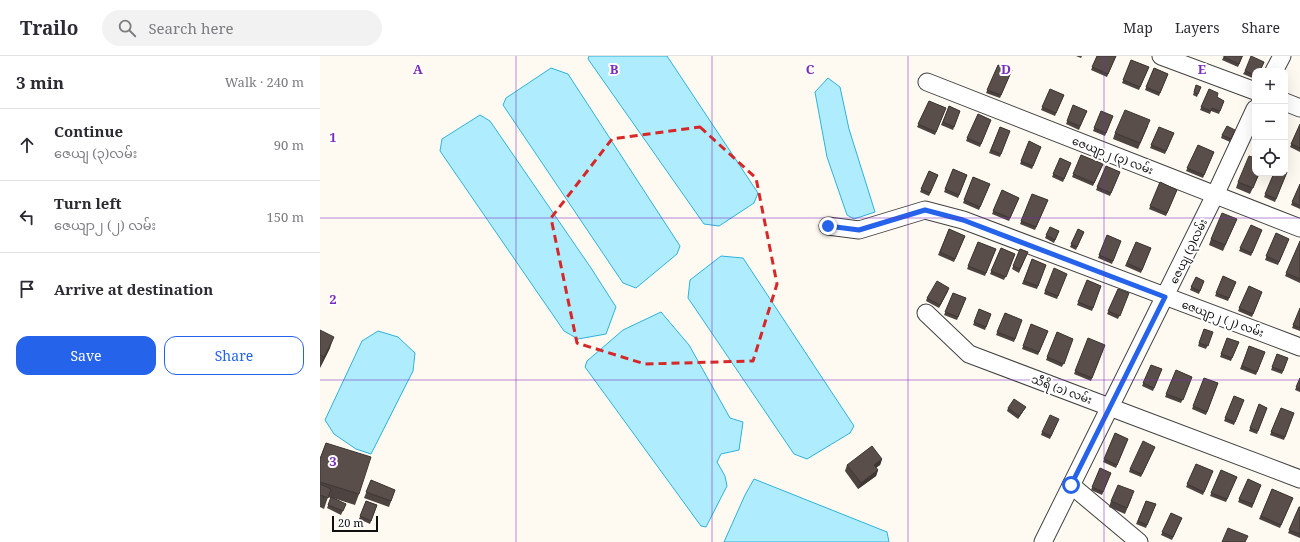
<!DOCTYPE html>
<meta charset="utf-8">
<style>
body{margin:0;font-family:"Noto Serif","Noto Sans Myanmar",serif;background:#f2f2f3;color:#2b2b33}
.controls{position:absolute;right:12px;top:12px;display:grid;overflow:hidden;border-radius:8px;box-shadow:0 4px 16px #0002}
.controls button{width:36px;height:36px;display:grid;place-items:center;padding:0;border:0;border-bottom:1px solid #e1e1e2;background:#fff;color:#2b2b33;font:20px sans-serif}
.scale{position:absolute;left:12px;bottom:10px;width:46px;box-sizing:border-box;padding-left:4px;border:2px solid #0f0f0f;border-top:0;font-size:11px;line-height:14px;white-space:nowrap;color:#0f0f0f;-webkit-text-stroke:3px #fff;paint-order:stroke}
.stop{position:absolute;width:12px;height:12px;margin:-9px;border:3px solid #2563eb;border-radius:50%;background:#fff}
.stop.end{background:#2563eb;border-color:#fff;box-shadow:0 1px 4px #0008}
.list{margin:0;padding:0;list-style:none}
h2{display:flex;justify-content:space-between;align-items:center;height:52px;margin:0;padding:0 16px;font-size:17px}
h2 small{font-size:13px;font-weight:400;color:#7c7c81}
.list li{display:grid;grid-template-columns:26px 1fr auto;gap:12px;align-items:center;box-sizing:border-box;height:72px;padding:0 16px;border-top:1px solid #e1e1e2}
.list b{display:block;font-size:15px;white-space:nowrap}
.list p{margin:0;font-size:13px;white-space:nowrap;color:#7c7c81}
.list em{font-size:13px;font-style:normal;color:#7c7c81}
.actions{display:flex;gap:8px;padding:12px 16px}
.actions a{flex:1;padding:9px 0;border:1px solid #2563eb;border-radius:12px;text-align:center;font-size:14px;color:#2563eb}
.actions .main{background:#2563eb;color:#fff}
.icon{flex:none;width:22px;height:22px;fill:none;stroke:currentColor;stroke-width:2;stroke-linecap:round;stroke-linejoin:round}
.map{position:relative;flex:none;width:980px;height:486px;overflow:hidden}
header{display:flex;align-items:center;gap:24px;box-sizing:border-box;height:56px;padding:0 20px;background:#fff;border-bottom:1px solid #e1e1e2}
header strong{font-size:19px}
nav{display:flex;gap:22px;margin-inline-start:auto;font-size:14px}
.search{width:280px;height:36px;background:#f2f2f3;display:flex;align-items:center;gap:10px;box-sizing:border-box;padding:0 14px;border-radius:22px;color:#7c7c81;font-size:15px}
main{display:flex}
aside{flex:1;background:#fff}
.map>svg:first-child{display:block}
</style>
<header>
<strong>Trailo</strong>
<div class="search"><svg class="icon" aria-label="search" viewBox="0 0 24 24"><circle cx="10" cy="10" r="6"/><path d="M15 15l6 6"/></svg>Search here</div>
<nav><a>Map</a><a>Layers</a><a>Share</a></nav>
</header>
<main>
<aside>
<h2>3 min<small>Walk · 240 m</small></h2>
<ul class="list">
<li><svg class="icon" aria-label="ahead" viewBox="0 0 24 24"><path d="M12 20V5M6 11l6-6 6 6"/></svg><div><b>Continue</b><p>ဇေယျ (၃)လမ်း</p></div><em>90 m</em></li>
<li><svg class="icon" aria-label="left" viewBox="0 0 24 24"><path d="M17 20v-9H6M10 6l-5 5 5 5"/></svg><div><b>Turn left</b><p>ဇေယျာ၂ (၂) လမ်း</p></div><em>150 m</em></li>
<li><svg class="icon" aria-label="arrive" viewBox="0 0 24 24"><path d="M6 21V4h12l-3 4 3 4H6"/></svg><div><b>Arrive at destination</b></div></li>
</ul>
<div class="actions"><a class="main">Save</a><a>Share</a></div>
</aside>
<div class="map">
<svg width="980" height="486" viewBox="0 0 980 486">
<rect width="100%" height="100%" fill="#fffaf1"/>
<!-- water -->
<g fill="#afecfd" stroke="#2eb2dc">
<path d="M 269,0 L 347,0 L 438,137 L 434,147 L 399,170 L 384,168 L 268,3 Z"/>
<path d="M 231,12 L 248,18 L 360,190 L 357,198 L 316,232 L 303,227 L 183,49 L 186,42 Z"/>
<path d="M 508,22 L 520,31 L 529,73 L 555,156 L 534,163 L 527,159 L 507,101 L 495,36 Z"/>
<path d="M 160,59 L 170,65 L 271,212 L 296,251 L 286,278 L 258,283 L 244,275 L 120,95 L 122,83 Z"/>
<path d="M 401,200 L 423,202 L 534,370 L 530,377 L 487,403 L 474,398 L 368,242 L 370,224 Z"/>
<path d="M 341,256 L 369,289 L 410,362 L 423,366 L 419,394 L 401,398 L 397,406 L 405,420 L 407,430 L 386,471 L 381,470 L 265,311 L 267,305 L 303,274 Z"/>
<path d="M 58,275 L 78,281 L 95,297 L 93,315 L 51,398 L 36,393 L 14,378 L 5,364 L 42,285 Z"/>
<path d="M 434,423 L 567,476 L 569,486 L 404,486 L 425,439 Z"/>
</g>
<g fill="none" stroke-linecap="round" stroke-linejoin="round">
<defs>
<g id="minor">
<path d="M 841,0 L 935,35"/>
<path d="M 954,15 L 962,0"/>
<path d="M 607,26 L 980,172"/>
<path d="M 965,46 L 980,52"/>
<path d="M 508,170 L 539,174 L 605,154 L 643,164 L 980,291"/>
<path d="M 606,257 L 649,298 L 980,423"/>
<path d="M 751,429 L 819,486"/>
<path d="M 723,486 L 895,139 L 935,53"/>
</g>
</defs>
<!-- minor casing -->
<use href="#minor" stroke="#424242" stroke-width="19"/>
<!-- minor -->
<use href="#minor" stroke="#fff" stroke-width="17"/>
</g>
<!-- wall -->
<g fill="#4d4340">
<path d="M 756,0 L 762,0 L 761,2 Z"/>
<path d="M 777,0 L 796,0 L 787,21 L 771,14 Z"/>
<path d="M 904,0 L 923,0 L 918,11 L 902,4 Z"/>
<path d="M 811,4 L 829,11 L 819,34 L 802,27 Z"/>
<path d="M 944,6 L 943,9 L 935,15 L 935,23 L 923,18 L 925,15 Z"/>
<path d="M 678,9 L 692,14 L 680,42 L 666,37 Z"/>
<path d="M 834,12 L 848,18 L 839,40 L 825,34 Z"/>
<path d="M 876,29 L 881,31 L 877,41 L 873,39 Z"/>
<path d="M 730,33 L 744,39 L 735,60 L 721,54 Z"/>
<path d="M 889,33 L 897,41 L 904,45 L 899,58 L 891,55 L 890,58 L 880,54 Z"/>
<path d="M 609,45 L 626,52 L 615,79 L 597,71 Z"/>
<path d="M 753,49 L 767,55 L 759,74 L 746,68 Z"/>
<path d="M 629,50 L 640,55 L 633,74 L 621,69 Z"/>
<path d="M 781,55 L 793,60 L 785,80 L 773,75 Z"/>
<path d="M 658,58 L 671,64 L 660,91 L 646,85 Z"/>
<path d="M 980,68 L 980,96 L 970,91 Z"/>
<path d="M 828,70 L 818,93 L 793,83 L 795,77 Z"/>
<path d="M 680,71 L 690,75 L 680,101 L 669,97 Z"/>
<path d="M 839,71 L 854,77 L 845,98 L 830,92 Z"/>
<path d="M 915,74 L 910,86 L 901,82 L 902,79 Z"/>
<path d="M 709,85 L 721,91 L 712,113 L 700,108 Z"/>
<path d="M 878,89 L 894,96 L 883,122 L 866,115 Z"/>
<path d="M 761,99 L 783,108 L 773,130 L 752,121 Z"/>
<path d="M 740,102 L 751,107 L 743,126 L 732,121 Z"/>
<path d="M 786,110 L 800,116 L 790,140 L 776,134 Z"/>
<path d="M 633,113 L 647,119 L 638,142 L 624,136 Z"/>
<path d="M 609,115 L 618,119 L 609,140 L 600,136 Z"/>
<path d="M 967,116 L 955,146 L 944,141 L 954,117 Z"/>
<path d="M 940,117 L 930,138 L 916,132 L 918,126 Z"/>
<path d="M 653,121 L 670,128 L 659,154 L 643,147 Z"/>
<path d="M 840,126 L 857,134 L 846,160 L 829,153 Z"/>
<path d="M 980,128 L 980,153 L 971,149 Z"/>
<path d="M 682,134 L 699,142 L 689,165 L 672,158 Z"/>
<path d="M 712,138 L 728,144 L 715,174 L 700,168 Z"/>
<path d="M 917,163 L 903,195 L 889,189 L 891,183 Z"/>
<path d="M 931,169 L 942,174 L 931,200 L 919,195 Z"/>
<path d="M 730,171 L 739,175 L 734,187 L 725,182 Z"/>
<path d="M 629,173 L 645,180 L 634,206 L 618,199 Z"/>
<path d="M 758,173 L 764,176 L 756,194 L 750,191 Z"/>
<path d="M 956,177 L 969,183 L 958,209 L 945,204 Z"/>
<path d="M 787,179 L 801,185 L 792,208 L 778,202 Z"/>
<path d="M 980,185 L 980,227 L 965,220 Z"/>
<path d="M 658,186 L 676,193 L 665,220 L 647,213 Z"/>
<path d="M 816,186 L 831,192 L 821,217 L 805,210 Z"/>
<path d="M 681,192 L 695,198 L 684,224 L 670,218 Z"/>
<path d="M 700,193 L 708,196 L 699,217 L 692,213 Z"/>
<path d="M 712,203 L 726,209 L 717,233 L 702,228 Z"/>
<path d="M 747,218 L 737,243 L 724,238 L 725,235 Z"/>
<path d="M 903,220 L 916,226 L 908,245 L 895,240 Z"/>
<path d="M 876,221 L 884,225 L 879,238 L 870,234 Z"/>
<path d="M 767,224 L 781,230 L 772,255 L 757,249 Z"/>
<path d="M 929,230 L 942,236 L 932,261 L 918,255 Z"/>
<path d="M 798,233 L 809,237 L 798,263 L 787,258 Z"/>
<path d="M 628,235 L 619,252 L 606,245 L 607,242 Z"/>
<path d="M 633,237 L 646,242 L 637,264 L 624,259 Z"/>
<path d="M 980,252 L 980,275 L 972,272 Z"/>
<path d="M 659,253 L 671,258 L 665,274 L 653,269 Z"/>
<path d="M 685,257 L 702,264 L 694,286 L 676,279 Z"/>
<path d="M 711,268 L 728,275 L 718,299 L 702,293 Z"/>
<path d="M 884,273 L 893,276 L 886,293 L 878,290 Z"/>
<path d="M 0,274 L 10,292 L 0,312 Z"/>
<path d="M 737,276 L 753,283 L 742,311 L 726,304 Z"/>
<path d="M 768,282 L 785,289 L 771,325 L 754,318 Z"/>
<path d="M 907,282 L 919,286 L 911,305 L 900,301 Z"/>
<path d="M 929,290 L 945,296 L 936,319 L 920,313 Z"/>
<path d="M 957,298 L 968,302 L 962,318 L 951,314 Z"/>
<path d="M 831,309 L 842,313 L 833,335 L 822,330 Z"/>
<path d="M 856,314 L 872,321 L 861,347 L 845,341 Z"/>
<path d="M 884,322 L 898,327 L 886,359 L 872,353 Z"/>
<path d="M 980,322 L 980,336 L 975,334 Z"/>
<path d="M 914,340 L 924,344 L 914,369 L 904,365 Z"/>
<path d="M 939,348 L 947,352 L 937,378 L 929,375 Z"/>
<path d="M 706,351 L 698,363 L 687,355 L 688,352 Z"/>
<path d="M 961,352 L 974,357 L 964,384 L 950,379 Z"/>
<path d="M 739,363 L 730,383 L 721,379 L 722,376 Z"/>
<path d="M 795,377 L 808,383 L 796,412 L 783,406 Z"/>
<path d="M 6,387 L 39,438 L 35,449 L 13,442 L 26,448 L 21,459 L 7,452 L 11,442 L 8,441 L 4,453 L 0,451 L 0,402 Z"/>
<path d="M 835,391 L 821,421 L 809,416 L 810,413 Z"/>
<path d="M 562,403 L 560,409 L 556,411 L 558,414 L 556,420 L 538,433 L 525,415 L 527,409 Z"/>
<path d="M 876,408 L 893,415 L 883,439 L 866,431 Z"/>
<path d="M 780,412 L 791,417 L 782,439 L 771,434 Z"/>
<path d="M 901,414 L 917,421 L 906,446 L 890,440 Z"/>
<path d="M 928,423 L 941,429 L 932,452 L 918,446 Z"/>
<path d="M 51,424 L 75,434 L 69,451 L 44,442 Z"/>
<path d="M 952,433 L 973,442 L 960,472 L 939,463 Z"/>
<path d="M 812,441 L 805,458 L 789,451 L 791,445 Z"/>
<path d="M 46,445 L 57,449 L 50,468 L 39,463 Z"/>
<path d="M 826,445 L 836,448 L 826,472 L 816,468 Z"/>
<path d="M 979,451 L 980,451 L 980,482 L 968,477 Z"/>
<path d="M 851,457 L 862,462 L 852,484 L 841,479 Z"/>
</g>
<!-- shaded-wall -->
<g fill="#3e3734">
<path d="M 629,232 L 628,235 L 619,252 L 620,249 Z"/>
<path d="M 14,281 L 10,292 L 0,312 L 4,301 Z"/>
<path d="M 706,351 L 698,363 L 699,360 Z"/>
<path d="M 562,403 L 560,409 L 552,415 L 554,409 Z"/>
<path d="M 558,414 L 556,420 L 538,433 L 541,427 Z"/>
</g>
<!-- building -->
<g fill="#594e4a" stroke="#3e3734">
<path d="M 777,0 L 796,0 L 788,18 L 772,11 Z"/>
<path d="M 904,0 L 922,0 L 919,8 L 904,1 Z"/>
<path d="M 931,0 L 944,6 L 940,15 L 935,15 L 935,19 L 925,15 Z"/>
<path d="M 811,4 L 829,11 L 820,31 L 803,24 Z"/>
<path d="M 678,9 L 692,14 L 681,39 L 667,34 Z"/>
<path d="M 834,12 L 848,18 L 840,37 L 826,31 Z"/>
<path d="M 876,29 L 881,31 L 878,38 L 874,36 Z"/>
<path d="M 730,33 L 744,39 L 736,57 L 722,51 Z"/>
<path d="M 889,33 L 898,37 L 897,41 L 904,45 L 900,55 L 892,52 L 891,55 L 881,51 Z"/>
<path d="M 609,45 L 626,52 L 616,76 L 598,68 Z"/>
<path d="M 753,49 L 767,55 L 760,70 L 747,65 Z"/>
<path d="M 629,50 L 640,55 L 634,71 L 623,66 Z"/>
<path d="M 805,54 L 830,64 L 820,87 L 795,77 Z"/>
<path d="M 781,55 L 793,60 L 786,77 L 774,72 Z"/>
<path d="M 658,58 L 671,64 L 661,88 L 647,82 Z"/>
<path d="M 965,62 L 967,64 L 965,69 Z"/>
<path d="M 980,68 L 980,92 L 971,88 Z"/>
<path d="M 907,70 L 915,74 L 911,83 L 902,79 Z"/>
<path d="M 680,71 L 690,75 L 681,98 L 671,94 Z"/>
<path d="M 839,71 L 854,77 L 846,95 L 831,89 Z"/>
<path d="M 709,85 L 721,91 L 713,110 L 701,105 Z"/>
<path d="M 878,89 L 894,96 L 884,119 L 867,112 Z"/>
<path d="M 761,99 L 783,108 L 774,127 L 753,118 Z"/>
<path d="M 929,100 L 935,102 L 935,117 L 939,117 L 933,132 L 918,126 Z"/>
<path d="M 740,102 L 751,107 L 744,123 L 733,118 Z"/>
<path d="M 786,110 L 800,116 L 791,137 L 777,131 Z"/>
<path d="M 633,113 L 647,119 L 639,139 L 625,133 Z"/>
<path d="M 609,115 L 618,119 L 610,137 L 601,133 Z"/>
<path d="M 965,115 L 967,116 L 956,143 L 945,138 L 954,117 L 965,117 Z"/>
<path d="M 653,121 L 670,128 L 660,151 L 644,144 Z"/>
<path d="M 840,126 L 857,134 L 847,157 L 830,150 Z"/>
<path d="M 980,128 L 980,150 L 972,146 Z"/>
<path d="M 682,134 L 699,142 L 690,162 L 673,155 Z"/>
<path d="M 712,138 L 728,144 L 716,171 L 701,165 Z"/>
<path d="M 902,157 L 917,163 L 905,189 L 891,183 Z"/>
<path d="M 931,169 L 942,174 L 932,197 L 920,192 Z"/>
<path d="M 730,171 L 739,175 L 735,184 L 726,179 Z"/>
<path d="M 629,173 L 645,180 L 635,203 L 620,196 Z"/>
<path d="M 758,173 L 764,176 L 757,191 L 751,188 Z"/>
<path d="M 956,177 L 969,183 L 959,206 L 946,200 Z"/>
<path d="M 787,179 L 801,185 L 793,205 L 779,199 Z"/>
<path d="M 980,185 L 980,223 L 966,217 Z"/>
<path d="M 658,186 L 676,193 L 666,217 L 648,210 Z"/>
<path d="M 816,186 L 831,192 L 822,214 L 807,207 Z"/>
<path d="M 681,192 L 695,198 L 686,221 L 671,215 Z"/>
<path d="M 700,193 L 708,196 L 700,213 L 693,210 Z"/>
<path d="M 712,203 L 726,209 L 718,230 L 704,225 Z"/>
<path d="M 734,212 L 747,218 L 738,240 L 725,235 Z"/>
<path d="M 903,220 L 916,226 L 909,242 L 896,237 Z"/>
<path d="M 876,221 L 884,225 L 880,235 L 871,231 Z"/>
<path d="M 767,224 L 781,230 L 773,252 L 758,246 Z"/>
<path d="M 617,225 L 629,232 L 620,249 L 607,242 Z"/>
<path d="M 929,230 L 942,236 L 933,258 L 919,252 Z"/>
<path d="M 798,233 L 809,237 L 800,260 L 788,255 Z"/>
<path d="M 633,237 L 646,242 L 638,261 L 625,256 Z"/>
<path d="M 980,252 L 980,272 L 973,269 Z"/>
<path d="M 659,253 L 671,258 L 666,271 L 654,266 Z"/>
<path d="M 685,257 L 702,264 L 695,283 L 677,276 Z"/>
<path d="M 711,268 L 728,275 L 719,296 L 703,290 Z"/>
<path d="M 884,273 L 893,276 L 888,290 L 879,287 Z"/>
<path d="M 0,274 L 14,281 L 4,301 L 0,299 Z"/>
<path d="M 737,276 L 753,283 L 744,308 L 727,301 Z"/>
<path d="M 768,282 L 785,289 L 772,322 L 755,315 Z"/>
<path d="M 907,282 L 919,286 L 912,302 L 901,298 Z"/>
<path d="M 929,290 L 945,296 L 937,316 L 922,310 Z"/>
<path d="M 957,298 L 968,302 L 963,315 L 952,311 Z"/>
<path d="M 831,309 L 842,313 L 834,332 L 823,327 Z"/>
<path d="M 856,314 L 872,321 L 863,344 L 846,338 Z"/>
<path d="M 884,322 L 898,327 L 887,356 L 873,350 Z"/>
<path d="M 980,322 L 980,333 L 976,331 Z"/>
<path d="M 914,340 L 924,344 L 915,366 L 905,362 Z"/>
<path d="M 694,343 L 706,351 L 699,360 L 688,352 Z"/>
<path d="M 939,348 L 947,352 L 938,375 L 930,372 Z"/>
<path d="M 961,352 L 974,357 L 965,381 L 951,376 Z"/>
<path d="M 730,359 L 739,363 L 731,380 L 722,376 Z"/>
<path d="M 795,377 L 808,383 L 797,409 L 784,403 Z"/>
<path d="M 823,385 L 835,391 L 822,418 L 810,413 Z"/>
<path d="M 6,387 L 51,401 L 39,438 L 0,426 L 0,403 Z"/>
<path d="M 552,390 L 562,403 L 554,409 L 558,414 L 541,427 L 527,409 Z"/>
<path d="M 876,408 L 893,415 L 884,436 L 867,428 Z"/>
<path d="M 780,412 L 791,417 L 783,436 L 772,431 Z"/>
<path d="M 901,414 L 917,421 L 907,443 L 891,437 Z"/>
<path d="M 928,423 L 941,429 L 933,448 L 919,443 Z"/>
<path d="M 51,424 L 75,434 L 71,445 L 46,436 Z"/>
<path d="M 0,428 L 11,433 L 8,442 L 0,439 Z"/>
<path d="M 798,429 L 814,435 L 807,452 L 791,445 Z"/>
<path d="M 952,433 L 973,442 L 961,469 L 941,460 Z"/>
<path d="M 11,441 L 26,448 L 23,455 L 8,449 Z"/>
<path d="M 46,445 L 57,449 L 51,465 L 40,460 Z"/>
<path d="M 826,445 L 836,448 L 827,469 L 818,465 Z"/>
<path d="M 979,451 L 980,451 L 980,478 L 969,474 Z"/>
<path d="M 851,457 L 862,462 L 853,481 L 842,476 Z"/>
<path d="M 908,472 L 928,480 L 925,486 L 902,486 Z"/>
</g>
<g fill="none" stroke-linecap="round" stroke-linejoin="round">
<!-- route -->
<path stroke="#2563eb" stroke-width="5" d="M 508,170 L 539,174 L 605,154 L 643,164 L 845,241 L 751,429"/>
</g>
<!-- marked area -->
<path fill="none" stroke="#d62828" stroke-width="3" stroke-dasharray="8 5" stroke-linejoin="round" d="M 380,71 L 436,122 L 457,228 L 433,305 L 325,308 L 257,287 L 231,162 L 292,83 Z"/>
<!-- grid -->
<path fill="none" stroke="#7b2cbf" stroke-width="1" stroke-opacity="0.55" d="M 196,0 L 196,486M 392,0 L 392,486M 588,0 L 588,486M 784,0 L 784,486M 0,162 L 980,162M 0,324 L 980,324"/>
<g text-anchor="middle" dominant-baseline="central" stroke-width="4" stroke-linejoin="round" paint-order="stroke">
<!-- street labels -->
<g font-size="11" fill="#0f0f0f" stroke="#fff">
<text transform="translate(793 99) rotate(21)">ဇေယျာ၂ (၃) လမ်း</text>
<text transform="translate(868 195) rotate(-64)">ဇေယျ (၃)လမ်း</text>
<text transform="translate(903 262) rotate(20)">ဇေယျာ၂ (၂) လမ်း</text>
<text transform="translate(742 333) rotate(20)">သီရိ (၁) လမ်း</text>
</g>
</g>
<g font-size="13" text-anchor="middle" font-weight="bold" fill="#7b2cbf" stroke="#fff" stroke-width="4" stroke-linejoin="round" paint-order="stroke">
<text x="98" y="18">A</text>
<text x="294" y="18">B</text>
<text x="490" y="18">C</text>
<text x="686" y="18">D</text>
<text x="882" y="18">E</text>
<text x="13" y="86">1</text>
<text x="13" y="248">2</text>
<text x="13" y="410">3</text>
</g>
</svg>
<div class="controls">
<button>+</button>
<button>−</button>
<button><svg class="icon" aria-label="locate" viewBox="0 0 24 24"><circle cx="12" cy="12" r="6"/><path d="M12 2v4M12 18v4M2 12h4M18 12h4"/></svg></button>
</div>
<div class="scale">20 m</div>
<div class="stop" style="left:751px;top:429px"></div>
<div class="stop end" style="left:508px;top:170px"></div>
</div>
</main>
